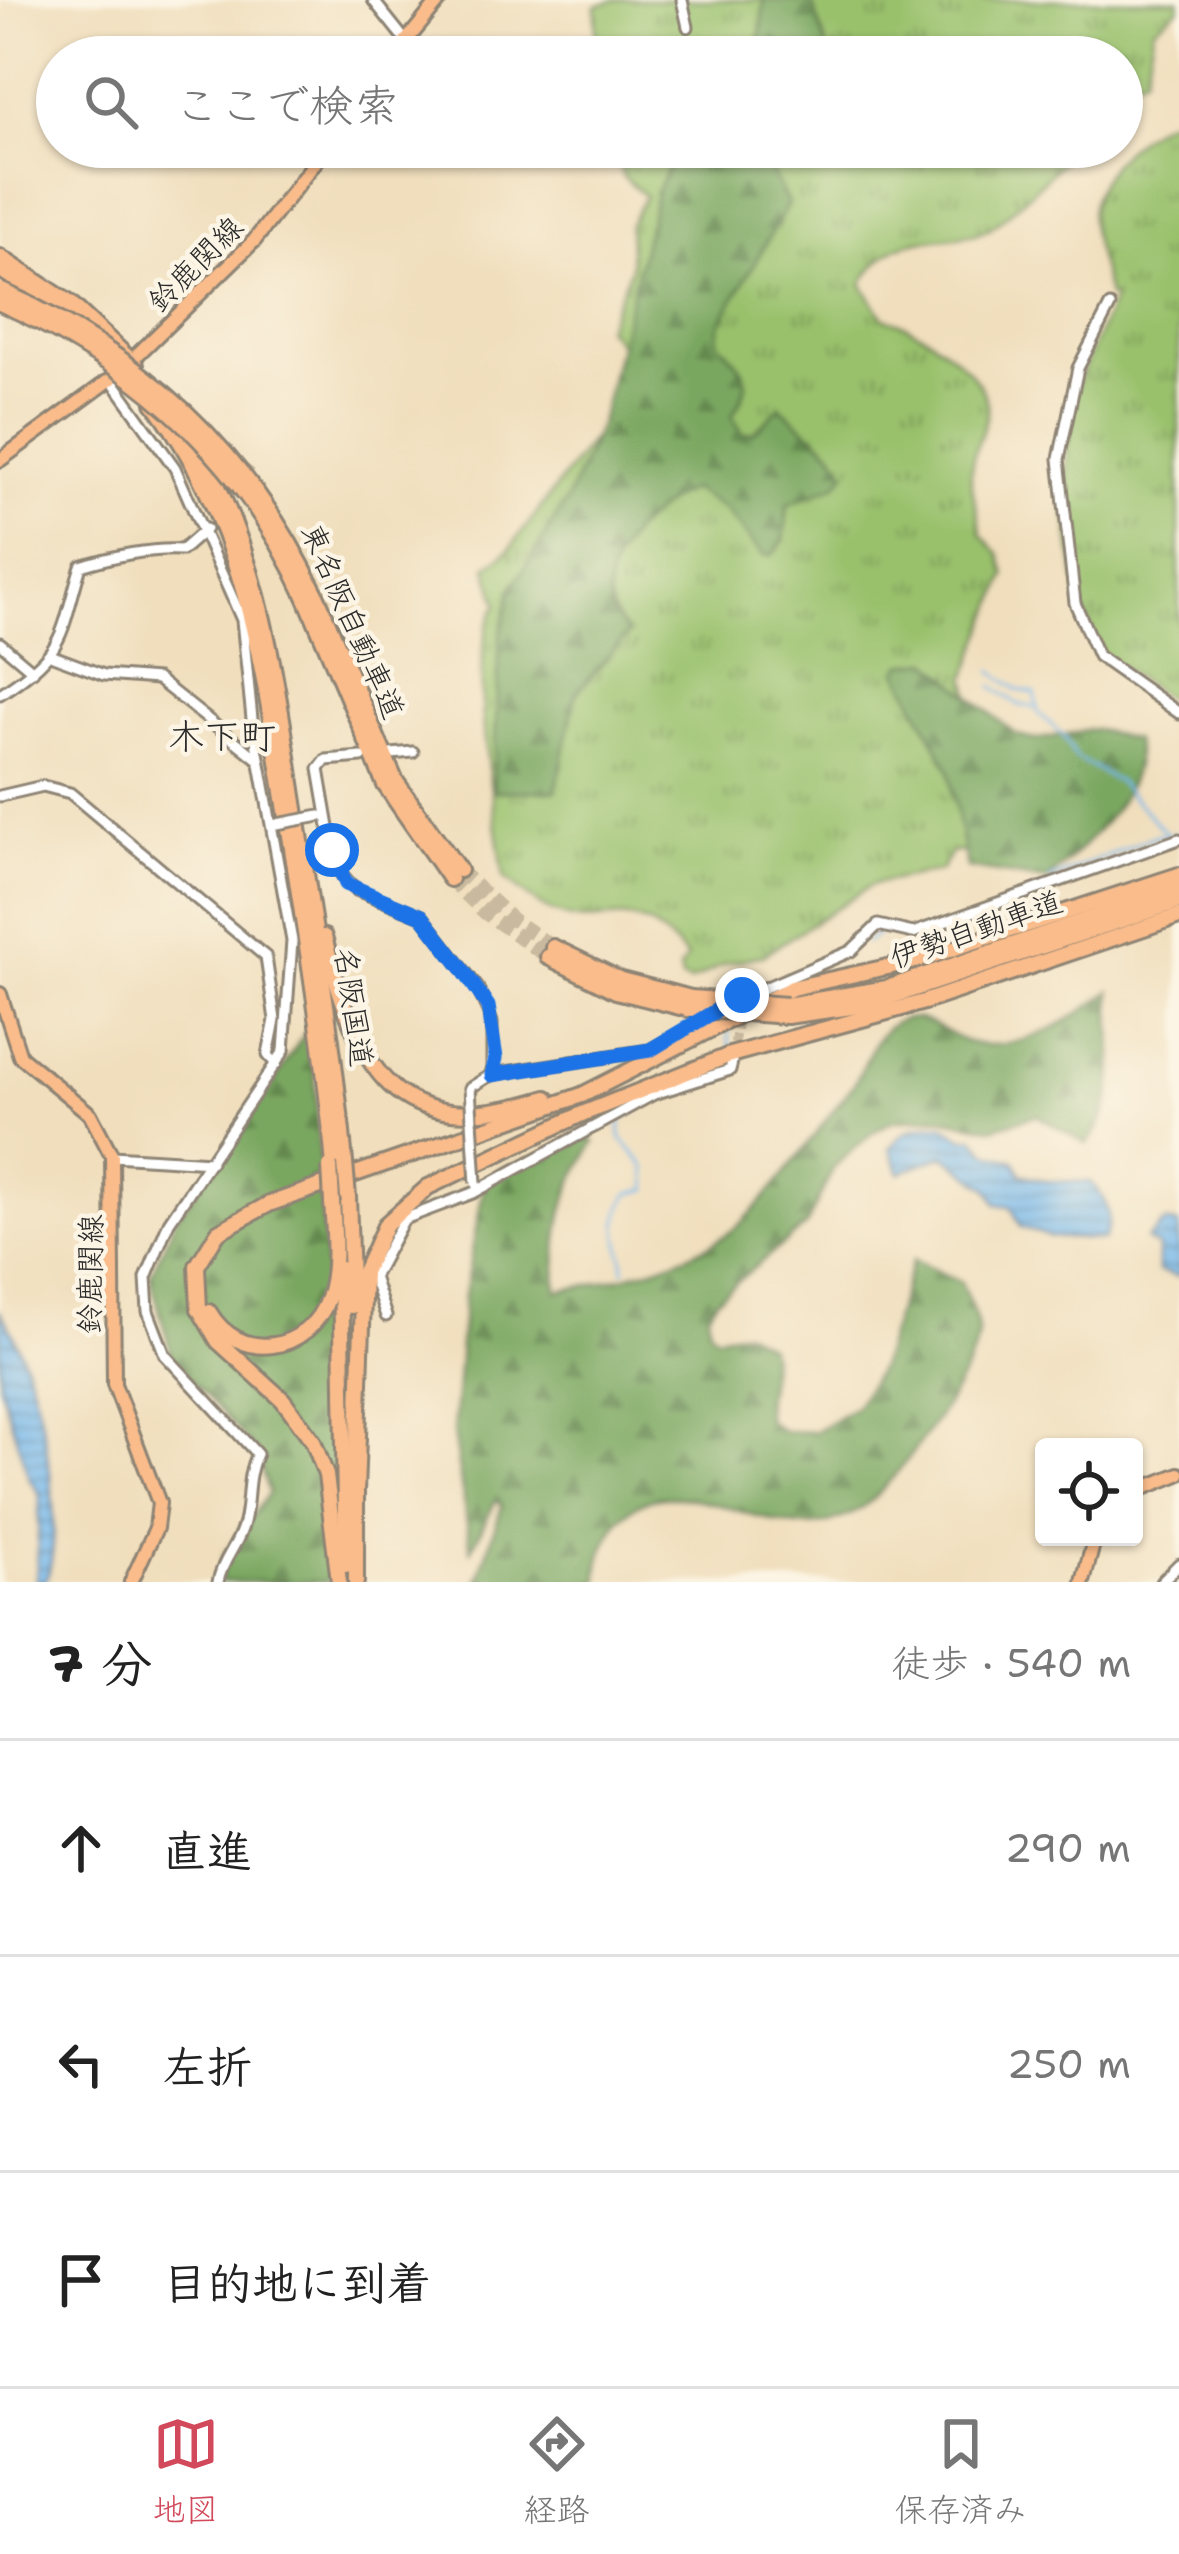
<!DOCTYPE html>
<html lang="ja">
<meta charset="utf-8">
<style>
body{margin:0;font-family:"Shantell Sans","Klee One",sans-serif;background:#f2f2f2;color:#222}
.controls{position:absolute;right:36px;bottom:36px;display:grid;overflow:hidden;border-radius:12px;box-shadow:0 3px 9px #0004}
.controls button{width:108px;height:108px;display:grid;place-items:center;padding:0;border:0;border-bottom:3px solid #e0e0e0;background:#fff;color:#222;font:60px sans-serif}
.stop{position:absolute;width:36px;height:36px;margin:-27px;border:9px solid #1a73e8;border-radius:50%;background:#fff}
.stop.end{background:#1a73e8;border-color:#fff;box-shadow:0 3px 12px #0008}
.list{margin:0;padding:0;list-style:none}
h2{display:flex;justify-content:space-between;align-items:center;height:156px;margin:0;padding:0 48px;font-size:51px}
h2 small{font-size:39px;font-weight:400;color:#767676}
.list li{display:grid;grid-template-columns:78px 1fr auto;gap:36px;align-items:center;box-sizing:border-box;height:216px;padding:0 48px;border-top:3px solid #e0e0e0}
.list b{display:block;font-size:45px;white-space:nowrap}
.list em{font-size:39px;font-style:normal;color:#767676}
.icon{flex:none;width:66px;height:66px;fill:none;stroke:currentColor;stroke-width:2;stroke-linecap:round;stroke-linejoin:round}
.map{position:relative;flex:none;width:1179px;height:1582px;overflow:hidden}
.search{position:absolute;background:#fff;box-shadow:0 3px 9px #0004;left:36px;right:36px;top:36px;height:132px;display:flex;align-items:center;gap:30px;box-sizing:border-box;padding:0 42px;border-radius:66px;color:#767676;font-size:45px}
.sheet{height:804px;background:#fff}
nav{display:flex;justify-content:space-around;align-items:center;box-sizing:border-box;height:168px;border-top:3px solid #e0e0e0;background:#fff;font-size:33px;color:#767676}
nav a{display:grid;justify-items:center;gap:6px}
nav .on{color:#d1495b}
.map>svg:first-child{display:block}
</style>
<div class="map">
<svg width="1179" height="1582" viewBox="0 0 1179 1582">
<defs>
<pattern id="grass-tufts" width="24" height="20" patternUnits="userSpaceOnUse" patternTransform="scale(3)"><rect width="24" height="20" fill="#99c16c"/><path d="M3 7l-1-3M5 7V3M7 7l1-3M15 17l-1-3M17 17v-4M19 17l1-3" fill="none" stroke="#7d9d59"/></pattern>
<pattern id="forest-firs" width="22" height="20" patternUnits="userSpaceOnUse" patternTransform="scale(3)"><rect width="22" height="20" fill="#7aa760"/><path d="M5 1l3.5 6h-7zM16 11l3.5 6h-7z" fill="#64884f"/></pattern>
<pattern id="water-rules" width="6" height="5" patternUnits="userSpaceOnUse" patternTransform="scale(3)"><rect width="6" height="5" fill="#76b7ea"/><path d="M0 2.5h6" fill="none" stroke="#6195be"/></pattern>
</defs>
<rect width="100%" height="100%" fill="#fcf5e5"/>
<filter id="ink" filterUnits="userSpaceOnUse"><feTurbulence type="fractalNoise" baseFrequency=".00833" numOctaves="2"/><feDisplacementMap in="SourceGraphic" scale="24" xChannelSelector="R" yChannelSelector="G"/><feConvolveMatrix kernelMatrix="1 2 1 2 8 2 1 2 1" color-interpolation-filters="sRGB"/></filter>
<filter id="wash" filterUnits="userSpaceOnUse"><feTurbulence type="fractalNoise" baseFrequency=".004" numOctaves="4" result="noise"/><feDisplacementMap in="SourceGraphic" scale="48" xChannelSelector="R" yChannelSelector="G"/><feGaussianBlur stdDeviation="2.7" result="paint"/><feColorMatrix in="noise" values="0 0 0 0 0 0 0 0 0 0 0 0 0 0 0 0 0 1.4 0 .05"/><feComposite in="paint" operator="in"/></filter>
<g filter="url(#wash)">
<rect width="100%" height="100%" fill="#f0debc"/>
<!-- grass -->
<g fill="url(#grass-tufts)" stroke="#62764c" stroke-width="3">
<path d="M 614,0 L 1179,0 L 1179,8 L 1154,28 L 1145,76 L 1122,84 L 1122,57 L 596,57 L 596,6 Z"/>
<path d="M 1179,116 L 1179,707 L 1101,653 L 1079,602 L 1065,503 L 1068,427 L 1075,390 L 1114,297 L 1108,297 C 1104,273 1092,244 1091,221 C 1089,175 1139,129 1179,116 Z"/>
<path d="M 614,147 L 1073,147 C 1066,160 998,226 985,231 C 933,248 896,224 862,284 L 884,318 C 916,324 994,375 987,414 C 983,436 969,455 971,479 C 973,498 980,515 981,534 L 1000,555 L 1006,575 L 966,678 L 973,706 L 976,852 L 952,852 L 940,871 L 873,884 L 763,955 L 724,964 L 690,982 L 682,979 L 680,969 L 687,958 C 626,886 608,938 551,911 C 534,904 518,889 504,878 C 496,812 462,656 498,604 L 487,567 L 509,550 L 602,426 L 624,350 L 606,327 L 631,267 L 629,226 L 645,196 L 623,177 Z"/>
</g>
<!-- forest -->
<g fill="url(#forest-firs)" stroke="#526946" stroke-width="3">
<path d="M 764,0 L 811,0 L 830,57 L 758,57 Z"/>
<path d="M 678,147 L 768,147 L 764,158 L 788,204 L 720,324 L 717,340 C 746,374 757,374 732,416 L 743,434 L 753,433 L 780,407 L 831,450 L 846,473 L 836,485 L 788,504 L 784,540 L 772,555 L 763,555 L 725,510 L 692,489 C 640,512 574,582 629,633 L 576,693 L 556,791 L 493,791 L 500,638 L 511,590 L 567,500 L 600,424 L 657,191 Z"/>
<path d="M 929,661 L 1015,734 L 1034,740 L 1095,729 L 1134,740 C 1149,788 1081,850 1046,881 L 967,868 L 949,770 L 898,671 L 903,664 Z"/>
<path d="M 1111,991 C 1110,1044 1125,1099 1087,1144 L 1036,1115 L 992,1128 L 936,1117 L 892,1121 L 872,1133 L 834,1167 L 807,1224 L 716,1299 L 708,1314 L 709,1329 L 716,1336 L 745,1331 L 769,1346 C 775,1371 761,1394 767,1420 L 783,1431 L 814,1432 L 856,1406 L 879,1368 L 913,1260 L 961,1282 C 966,1297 979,1319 978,1334 C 973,1376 910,1459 881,1491 C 866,1508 841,1522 817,1525 C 755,1533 656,1454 613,1530 C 603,1547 597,1563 598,1582 L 477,1582 L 502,1506 L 497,1498 L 471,1550 L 453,1433 L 464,1295 L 484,1186 L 502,1169 L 588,1138 L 595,1142 C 562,1191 554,1232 557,1291 C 610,1282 685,1264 730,1232 C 763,1209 820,1126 848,1092 C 866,1071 868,1040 893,1024 C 920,1006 943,1035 968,1042 C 1018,1056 1074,1019 1111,991 Z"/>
<path d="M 312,1022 L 335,1442 L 328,1582 L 220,1582 L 224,1554 L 269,1493 L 255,1450 L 172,1357 L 150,1276 L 177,1216 L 234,1143 Z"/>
</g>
<!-- water -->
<g fill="url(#water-rules)" stroke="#50718a" stroke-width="3">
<path d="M 943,1125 L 964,1138 L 974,1137 L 988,1153 L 1015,1161 L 1021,1174 L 1047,1181 L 1090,1182 C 1107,1199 1114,1219 1103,1240 L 1050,1237 L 1021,1227 L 1011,1206 L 997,1204 L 989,1189 L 944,1155 L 900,1173 L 890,1148 C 905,1128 918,1125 943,1125 Z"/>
<path d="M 1165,1222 L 1179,1225 L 1179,1277 L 1158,1271 L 1158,1247 L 1146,1240 Z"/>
<path d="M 0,1312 C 37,1362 70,1525 45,1582 L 36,1582 L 40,1495 L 29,1478 L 0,1385 Z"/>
</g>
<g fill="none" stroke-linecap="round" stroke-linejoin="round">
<!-- stream -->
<g stroke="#76b7ea" stroke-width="3">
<path d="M 992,671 L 1018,690 L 1035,693 L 1038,713 L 1064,736 L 1075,757 L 1117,781 L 1166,833"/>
<path d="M 992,686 L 1019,705 L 1036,707"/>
<path d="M 1050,880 L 1155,836 L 1179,834"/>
<path d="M 892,932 L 903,936"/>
<path d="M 867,942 L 883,930"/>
<path d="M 728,1029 L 730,1047"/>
<path d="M 624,1270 C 622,1237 608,1226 629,1194 L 648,1189 L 646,1167 L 621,1138 L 620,1120 L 655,1098"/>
</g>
</g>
</g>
<g filter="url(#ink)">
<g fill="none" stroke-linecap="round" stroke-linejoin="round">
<!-- minor-tunnel -->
<g stroke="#c9ba9f" stroke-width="9" stroke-dasharray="9 4.5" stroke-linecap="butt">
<path d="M 222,506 L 251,467"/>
<path d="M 732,1057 L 739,1014"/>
</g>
<!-- highway-tunnel -->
<g stroke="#c9ba9f" stroke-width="14" stroke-dasharray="14 7" stroke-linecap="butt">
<path d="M 459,870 L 513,920 L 553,947"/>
<path d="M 450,879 L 485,913 L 548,957"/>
</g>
<defs>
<g id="minor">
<path d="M 373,0 L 405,40"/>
<path d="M 682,0 L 688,27"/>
<path d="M 1110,306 L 1078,368 L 1059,459 L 1075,603 L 1098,656 L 1179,713"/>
<path d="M 111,379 L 175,468 L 242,620 L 252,719 L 292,941 L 284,1051 L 169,1222 L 146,1278 L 148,1311 L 165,1355 L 257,1454 C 244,1479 251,1505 242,1529 C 235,1549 222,1561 218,1582"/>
<path d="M 0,643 L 33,671"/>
<path d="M 53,656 L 104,675 L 157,679 L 259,760"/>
<path d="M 0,694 C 68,650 59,637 81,566 C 112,556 152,548 182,550 L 206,529"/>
<path d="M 391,754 L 413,752"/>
<path d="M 362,757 L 326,760 L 319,769 L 336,868 L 356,890 L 422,916 L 478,988 L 492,1022 L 492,1074 L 470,1088"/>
<path d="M 0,796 L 43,786 L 70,793 L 266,957 L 275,1020 L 268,1055 L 276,1064"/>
<path d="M 734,1001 L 851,951 L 878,925 L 913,933 L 1179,839"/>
<path d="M 492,1074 L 650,1050 L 720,1011"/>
<path d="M 112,1156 L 211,1162"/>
<path d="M 386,1316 L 373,1277 L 404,1219 L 473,1193 L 654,1094 L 730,1070 L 732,1062"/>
<path d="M 1161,1582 L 1179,1564"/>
</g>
<g id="major">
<path d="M 393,57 L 440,0"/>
<path d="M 138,354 L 254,241 L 327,147"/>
<path d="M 0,460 L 111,379"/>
<path d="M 0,994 L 20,1056 L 90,1114 L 112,1156 L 114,1384 L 159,1503 L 156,1528 L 131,1582"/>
<path d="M 1134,1492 L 1179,1474"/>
<path d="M 1083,1582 L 1095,1537"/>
</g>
<g id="highway">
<path d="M 0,257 L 70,303 L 136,365"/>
<path d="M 0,269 L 90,334"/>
<path d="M 154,403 C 248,528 263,673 288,823 C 306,937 324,1051 334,1166"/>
<path d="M 190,435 C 265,555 277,692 299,828 C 316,940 335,1051 345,1163"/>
<path d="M 315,592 L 395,780 L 459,870"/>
<path d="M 305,596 L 385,785 L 450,879"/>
<path d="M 324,937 C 359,1069 392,1147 547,1098"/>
<path d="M 553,947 L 621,980 L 691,998"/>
<path d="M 548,957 L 616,991 L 688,1009"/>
<path d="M 787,1005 L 887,988 L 1179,888"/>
<path d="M 787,1016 L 866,1005 L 1179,901"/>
<path d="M 348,1197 L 352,1306"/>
<path d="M 341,1269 L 346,1565"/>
<path d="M 209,1312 C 239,1364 309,1353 328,1298 C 338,1268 334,1233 332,1202"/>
<path d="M 356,1492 L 364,1272 L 386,1224 L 428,1187 L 582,1114 L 730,1055 L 924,1002 L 1179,916"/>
<path d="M 339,1582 L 326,1475 L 313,1441 L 283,1400 L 218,1341 L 199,1309 L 197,1266 L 218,1232 L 269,1204 L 582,1095 L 792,988 L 915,961 L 1179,875"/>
<path d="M 356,1582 L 356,1484"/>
</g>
</defs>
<!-- minor casing -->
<use href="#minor" stroke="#8e8474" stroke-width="15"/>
<!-- major casing -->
<use href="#major" stroke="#8e8474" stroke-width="18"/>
<!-- highway casing -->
<use href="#highway" stroke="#8e8474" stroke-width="20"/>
<!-- minor -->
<use href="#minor" stroke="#fff" stroke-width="9"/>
<!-- major -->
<use href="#major" stroke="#fabc8b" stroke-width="12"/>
<!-- highway -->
<use href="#highway" stroke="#fabc8b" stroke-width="14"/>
<defs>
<g id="minor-bridge">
<path d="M 277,824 L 320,816"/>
<path d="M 470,1088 L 476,1183"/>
</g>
<g id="highway-bridge">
<path d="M 0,290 C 142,355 248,450 315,592"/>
<path d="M 0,303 C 136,364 243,459 305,596"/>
<path d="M 691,998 L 787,1005"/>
<path d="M 688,1009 L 787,1016"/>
<path d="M 345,1163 L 348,1197"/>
<path d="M 330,1167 L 332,1202"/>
</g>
</defs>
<!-- minor-bridge casing -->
<use href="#minor-bridge" stroke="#8e8474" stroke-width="15" stroke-linecap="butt"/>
<!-- highway-bridge casing -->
<use href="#highway-bridge" stroke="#8e8474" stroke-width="20" stroke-linecap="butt"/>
<!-- minor-bridge -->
<use href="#minor-bridge" stroke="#fff" stroke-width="9"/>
<!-- highway-bridge -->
<use href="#highway-bridge" stroke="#fabc8b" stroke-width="14"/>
</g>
</g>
<g fill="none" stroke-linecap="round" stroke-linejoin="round" filter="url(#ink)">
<!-- route -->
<path stroke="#1a73e8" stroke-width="15" d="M 332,850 L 346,884 L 422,916 L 461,967 L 488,1006 L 496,1058 L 492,1075 L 650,1050 L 742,995"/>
</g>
<g text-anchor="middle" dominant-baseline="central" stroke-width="9" stroke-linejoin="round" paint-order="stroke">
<!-- street labels -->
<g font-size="30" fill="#2b2b2b" stroke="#fcf5e5">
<text transform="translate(195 264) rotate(-45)">鈴鹿関線</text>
<text transform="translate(353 621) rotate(66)">東名阪自動車道</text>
<text transform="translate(976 929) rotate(-19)">伊勢自動車道</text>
<text transform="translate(354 1007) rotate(82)">名阪国道</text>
<text transform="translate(90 1274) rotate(-89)">鈴鹿関線</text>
</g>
<!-- quarter labels -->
<g font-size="36" fill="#2b2b2b" stroke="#fcf5e5">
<text x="222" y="736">木下町</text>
</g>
</g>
</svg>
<div class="controls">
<button><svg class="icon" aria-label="locate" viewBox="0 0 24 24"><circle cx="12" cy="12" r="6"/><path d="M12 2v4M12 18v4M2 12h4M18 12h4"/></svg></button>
</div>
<div class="stop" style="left:332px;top:850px"></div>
<div class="stop end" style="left:742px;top:995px"></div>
<div class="search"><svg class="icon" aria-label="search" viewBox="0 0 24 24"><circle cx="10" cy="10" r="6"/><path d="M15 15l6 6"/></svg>ここで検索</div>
</div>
<section class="sheet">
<h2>7 分<small>徒歩 · 540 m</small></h2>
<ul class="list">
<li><svg class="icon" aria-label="ahead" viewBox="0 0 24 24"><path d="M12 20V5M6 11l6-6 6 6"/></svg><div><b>直進</b></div><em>290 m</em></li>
<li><svg class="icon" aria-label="left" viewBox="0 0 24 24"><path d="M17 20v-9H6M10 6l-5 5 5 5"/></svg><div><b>左折</b></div><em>250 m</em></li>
<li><svg class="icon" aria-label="arrive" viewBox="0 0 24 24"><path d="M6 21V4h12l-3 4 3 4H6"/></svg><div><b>目的地に到着</b></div></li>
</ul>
</section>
<nav>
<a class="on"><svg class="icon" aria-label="map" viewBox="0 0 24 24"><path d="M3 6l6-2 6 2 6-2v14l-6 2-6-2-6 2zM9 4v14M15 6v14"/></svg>地図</a>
<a><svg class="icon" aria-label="directions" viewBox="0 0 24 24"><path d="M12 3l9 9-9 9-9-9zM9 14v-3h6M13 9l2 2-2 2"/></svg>経路</a>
<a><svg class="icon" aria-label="saved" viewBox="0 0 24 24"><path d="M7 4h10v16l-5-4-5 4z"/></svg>保存済み</a>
</nav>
